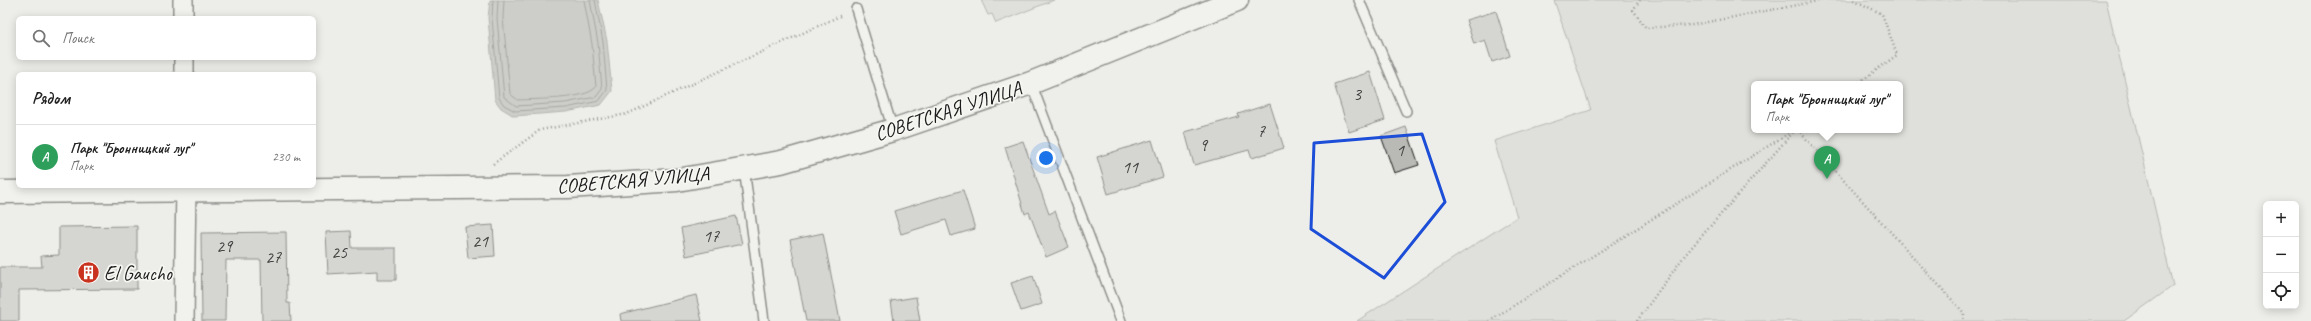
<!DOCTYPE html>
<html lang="ru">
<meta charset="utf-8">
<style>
body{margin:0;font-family:Caveat,sans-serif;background:#f6f6f6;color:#222}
.controls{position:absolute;right:12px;bottom:12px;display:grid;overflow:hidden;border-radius:6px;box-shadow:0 2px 10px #0003}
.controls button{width:36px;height:36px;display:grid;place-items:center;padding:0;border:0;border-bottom:1px solid #e0e0e0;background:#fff;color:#222;font:20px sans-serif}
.you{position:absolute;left:1046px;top:158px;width:14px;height:14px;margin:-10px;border:3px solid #fff;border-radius:50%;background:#1a73e8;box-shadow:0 0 0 6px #1a73e833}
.badge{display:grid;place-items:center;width:26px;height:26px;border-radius:50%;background:#c8321e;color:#fff;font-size:13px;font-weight:700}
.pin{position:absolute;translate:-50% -33px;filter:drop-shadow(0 1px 2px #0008)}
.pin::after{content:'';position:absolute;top:21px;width:14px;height:12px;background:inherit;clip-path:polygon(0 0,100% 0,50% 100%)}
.popup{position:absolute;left:1751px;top:81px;width:152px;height:52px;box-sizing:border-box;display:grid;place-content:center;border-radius:6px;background:#fff;filter:drop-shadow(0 1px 3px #0005);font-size:13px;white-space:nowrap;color:#767676}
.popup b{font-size:15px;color:#222}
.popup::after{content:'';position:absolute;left:50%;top:100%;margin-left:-8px;border:8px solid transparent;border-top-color:#fff}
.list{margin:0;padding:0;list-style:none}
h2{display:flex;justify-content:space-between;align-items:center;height:52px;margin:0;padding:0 16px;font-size:17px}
h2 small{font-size:13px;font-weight:400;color:#767676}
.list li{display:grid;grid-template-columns:26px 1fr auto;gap:12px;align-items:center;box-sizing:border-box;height:64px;padding:0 16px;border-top:1px solid #e0e0e0}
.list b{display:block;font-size:15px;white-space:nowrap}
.list p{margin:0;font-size:13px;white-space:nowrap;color:#767676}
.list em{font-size:13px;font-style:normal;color:#767676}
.icon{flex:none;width:22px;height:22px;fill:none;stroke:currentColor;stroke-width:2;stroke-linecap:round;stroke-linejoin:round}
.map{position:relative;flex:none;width:2311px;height:321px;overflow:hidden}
.search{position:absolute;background:#fff;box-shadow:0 2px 10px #0003;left:16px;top:16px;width:300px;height:44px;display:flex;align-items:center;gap:10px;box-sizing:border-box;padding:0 14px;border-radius:6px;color:#767676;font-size:15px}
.panel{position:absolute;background:#fff;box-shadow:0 2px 10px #0003;left:16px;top:72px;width:300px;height:116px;border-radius:6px}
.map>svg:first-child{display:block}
</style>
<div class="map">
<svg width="2311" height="321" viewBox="0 0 2311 321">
<rect width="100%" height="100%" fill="#edede9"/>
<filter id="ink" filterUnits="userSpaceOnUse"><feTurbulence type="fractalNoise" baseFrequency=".025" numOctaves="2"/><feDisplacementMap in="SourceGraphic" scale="8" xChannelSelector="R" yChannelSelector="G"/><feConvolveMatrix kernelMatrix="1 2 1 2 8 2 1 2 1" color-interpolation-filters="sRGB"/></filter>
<g filter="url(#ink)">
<!-- green -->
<g fill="#cececb" stroke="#757574" fill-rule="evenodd">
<path d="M 981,0 L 1054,0 L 996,23 L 992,14 L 988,15 Z"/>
<path d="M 1554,0 L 2106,0 L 2173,286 L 2124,321 L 1357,321 L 1517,217 L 1494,141 L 1591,110 ZM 1754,84 L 1900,84 L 1900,130 L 1754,130 Z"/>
</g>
<!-- water -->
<path fill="#a6a6a3" stroke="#6f6f6d" d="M 490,0 L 598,0 L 607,41 L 612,91 L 601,105 L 566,112 L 514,116 L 501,108 L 495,100 L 488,18 Z"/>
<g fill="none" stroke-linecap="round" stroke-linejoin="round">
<!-- shore -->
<g stroke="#535352" stroke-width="1">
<path d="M 493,0 L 492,18 L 499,98 L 504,105 L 515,111 L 566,108 L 599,101 L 607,90 L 603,42 L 595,0"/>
<path d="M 498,0 L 497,18 L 504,97 L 516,106 L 565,103 L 596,97 L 602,89 L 598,43 L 590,0"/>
<path d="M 504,0 L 503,18 L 510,94 L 518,100 C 535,99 586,100 596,87 L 592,44 L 584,0"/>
</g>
</g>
<!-- building -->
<g fill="#b9b9b6" stroke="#1c1c1c">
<path d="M 1496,11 L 1510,56 L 1492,62 L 1485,40 L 1474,44 L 1466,20 Z"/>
<path d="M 1370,72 L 1385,120 L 1349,132 L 1334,84 Z"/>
<path d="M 1270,104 L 1284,148 L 1252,158 L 1249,150 L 1194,165 L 1185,132 L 1239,117 L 1238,114 Z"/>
<path d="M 1406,127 L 1419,165 L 1394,173 L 1381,136 Z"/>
<path d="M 1152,140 L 1163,177 L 1108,194 L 1097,157 Z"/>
<path d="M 1023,141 L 1049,214 L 1055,211 L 1069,247 L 1046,257 L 1029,212 L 1025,214 L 1005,147 Z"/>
<path d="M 963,190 L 975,229 L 951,236 L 946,220 L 901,234 L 894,211 Z"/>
<path d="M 736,216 L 742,244 L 686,256 L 681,228 Z"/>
<path d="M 493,225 L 495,256 L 468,258 L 465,227 Z"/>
<path d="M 137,226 L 137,289 L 19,290 L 19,321 L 0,321 L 0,267 L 42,267 L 41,256 L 59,255 L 59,227 Z"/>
<path d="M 351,231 L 352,248 L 396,248 L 396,280 L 377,280 L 377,271 L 328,274 L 326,232 Z"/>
<path d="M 286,232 L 287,303 L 290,303 L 291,321 L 262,321 L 261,260 L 226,260 L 225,321 L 202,321 L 201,233 Z"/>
<path d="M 823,233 L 840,321 L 806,321 L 790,240 Z"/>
<path d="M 1033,276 L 1042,304 L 1021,311 L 1011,283 Z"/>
<path d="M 696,295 L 702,321 L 621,321 L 620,314 Z"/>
<path d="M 916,297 L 920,321 L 894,321 L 891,301 Z"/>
</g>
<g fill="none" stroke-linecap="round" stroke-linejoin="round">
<defs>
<g id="lane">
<path d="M 1359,0 L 1406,111"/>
<path d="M 856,9 L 893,130"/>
<path d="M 1031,83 L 1121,321"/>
<path d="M 744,168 L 764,321"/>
</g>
<g id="street">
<path d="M 183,0 L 183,18"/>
<path d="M 184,58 L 184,74"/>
<path d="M 184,321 L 186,186"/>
</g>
<path id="secondary" d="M 0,192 L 568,187 L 677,180 L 781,162 L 893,130 L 1031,83 L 1237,0"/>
</defs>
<!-- lane casing -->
<use href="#lane" stroke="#1c1c1c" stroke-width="12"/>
<!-- street casing -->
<use href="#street" stroke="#1c1c1c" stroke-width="22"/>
<!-- secondary casing -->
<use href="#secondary" stroke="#1c1c1c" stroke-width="25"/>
<!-- path -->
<g stroke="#1c1c1c" stroke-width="2.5" stroke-dasharray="1 3" stroke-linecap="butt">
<path d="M 1640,0 L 1633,10 L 1646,28 L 1692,25 L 1823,0"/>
<path d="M 1854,0 L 1882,14 L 1897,55 L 1857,84"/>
<path d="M 1798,130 L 1964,313 L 1963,321"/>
<path d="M 493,164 L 540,130 L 627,114 L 842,15"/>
<path d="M 1489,321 L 1794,130"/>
<path d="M 1637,321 L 1685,255 L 1795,130"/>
</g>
<!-- lane -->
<use href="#lane" stroke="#f6f6f2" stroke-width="9"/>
<!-- street -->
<use href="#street" stroke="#f6f6f2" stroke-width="19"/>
<!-- secondary -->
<use href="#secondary" stroke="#f6f6f2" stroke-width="22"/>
</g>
</g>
<!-- marked area -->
<path d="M0 0H2311V321H0ZM 1422,134 L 1445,202 L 1384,278 L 1311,229 L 1314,143 Z" fill="#edede9" fill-opacity=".55" fill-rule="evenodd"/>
<path fill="none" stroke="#1d4ed8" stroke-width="3" stroke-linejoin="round" d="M 1422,134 L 1445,202 L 1384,278 L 1311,229 L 1314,143 Z"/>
<!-- icons -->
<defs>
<symbol id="building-disc" viewBox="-11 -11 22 22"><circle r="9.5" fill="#c8321e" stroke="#f6f6f2"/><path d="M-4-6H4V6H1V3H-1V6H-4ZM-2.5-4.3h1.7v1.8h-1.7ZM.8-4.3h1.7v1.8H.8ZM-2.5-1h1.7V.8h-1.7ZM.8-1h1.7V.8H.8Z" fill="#fff"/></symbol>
</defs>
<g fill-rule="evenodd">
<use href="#building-disc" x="76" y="260" width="25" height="25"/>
</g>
<g text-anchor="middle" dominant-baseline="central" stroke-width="3.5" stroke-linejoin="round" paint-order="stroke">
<!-- number labels -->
<g font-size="18" fill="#434342">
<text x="1357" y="94">3</text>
<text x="1261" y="131">7</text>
<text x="1203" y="145">9</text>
<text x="1400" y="150">1</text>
<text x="1130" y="167">11</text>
<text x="711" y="236">17</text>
<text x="480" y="241">21</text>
<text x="224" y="246">29</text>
<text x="339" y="252">25</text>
<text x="273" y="257">27</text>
</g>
<!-- street labels -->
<g font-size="20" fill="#1c1c1c" stroke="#f6f6f2">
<text transform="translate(948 111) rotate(-18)">СОВЕТСКАЯ УЛИЦА</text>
<text transform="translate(633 180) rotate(-5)">СОВЕТСКАЯ УЛИЦА</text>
</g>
<!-- poi labels -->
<g font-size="20" fill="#1c1c1c" stroke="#f6f6f2" text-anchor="start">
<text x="104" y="273">El Gaucho</text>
</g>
</g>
</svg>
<div class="controls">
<button>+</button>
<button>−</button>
<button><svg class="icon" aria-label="locate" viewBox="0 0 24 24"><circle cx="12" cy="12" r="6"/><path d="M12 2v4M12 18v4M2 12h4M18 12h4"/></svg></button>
</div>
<div class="you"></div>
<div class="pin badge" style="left:1827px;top:179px;background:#2e9e5b">A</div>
<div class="popup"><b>Парк &quot;Бронницкий луг&quot;</b>Парк</div>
<div class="search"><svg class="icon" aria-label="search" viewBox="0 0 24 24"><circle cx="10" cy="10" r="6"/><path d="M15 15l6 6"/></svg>Поиск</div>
<section class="panel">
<h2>Рядом<small></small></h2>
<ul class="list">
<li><span class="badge" style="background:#2e9e5b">A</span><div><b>Парк &quot;Бронницкий луг&quot;</b><p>Парк</p></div><em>230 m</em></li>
</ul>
</section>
</div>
